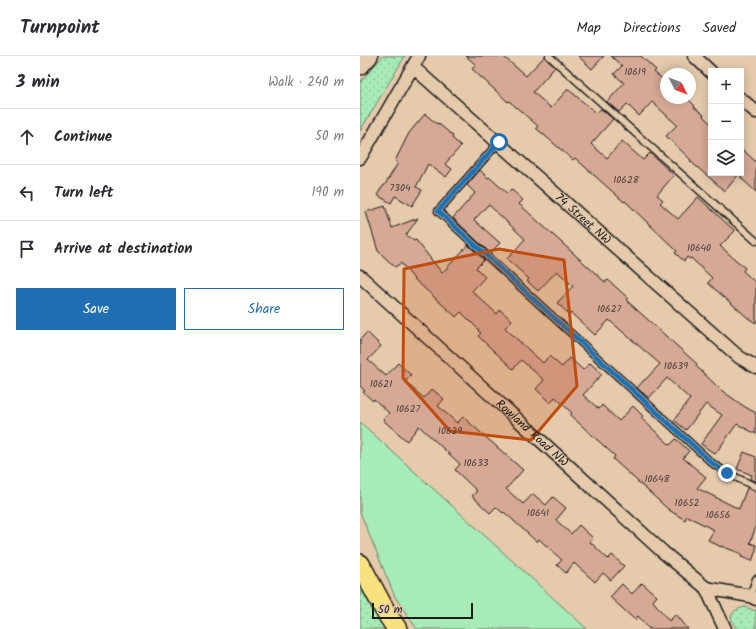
<!DOCTYPE html>
<meta charset="utf-8">
<style>
body{margin:0;font-family:Kalam,sans-serif;background:#f7f7f7;color:#2b2b33}
.controls{position:absolute;right:12px;top:12px;display:grid;overflow:hidden;border-radius:0px;box-shadow:0 2px 10px #0003}
.controls button{width:36px;height:36px;display:grid;place-items:center;padding:0;border:0;border-bottom:1px solid #e1e1e2;background:#fff;color:#2b2b33;font:20px sans-serif}
.compass{position:absolute;left:300px;top:12px;width:36px;height:36px;border-radius:50%;background:#fff;box-shadow:0 2px 10px #0003;rotate:132deg}
.scale{position:absolute;left:12px;bottom:10px;width:101px;box-sizing:border-box;padding-left:4px;border:2px solid #1c1c1c;border-top:0;font-size:11px;line-height:14px;white-space:nowrap;color:#1c1c1c;-webkit-text-stroke:3px #e5caac;paint-order:stroke}
.stop{position:absolute;width:12px;height:12px;margin:-9px;border:3px solid #1f6fb2;border-radius:50%;background:#fff}
.stop.end{background:#1f6fb2;border-color:#fff;box-shadow:0 1px 4px #0008}
.list{margin:0;padding:0;list-style:none}
h2{display:flex;justify-content:space-between;align-items:center;height:52px;margin:0;padding:0 16px;font-size:17px}
h2 small{font-size:13px;font-weight:400;color:#7c7c81}
.list li{display:grid;grid-template-columns:26px 1fr auto;gap:12px;align-items:center;box-sizing:border-box;height:56px;padding:0 16px;border-top:1px solid #e1e1e2}
.list b{display:block;font-size:15px;white-space:nowrap}
.list em{font-size:13px;font-style:normal;color:#7c7c81}
.actions{display:flex;gap:8px;padding:12px 16px}
.actions a{flex:1;padding:9px 0;border:1px solid #1f6fb2;border-radius:0px;text-align:center;font-size:14px;color:#1f6fb2}
.actions .main{background:#1f6fb2;color:#fff}
.icon{flex:none;width:22px;height:22px;fill:none;stroke:currentColor;stroke-width:2;stroke-linecap:round;stroke-linejoin:round}
.map{position:relative;flex:none;width:396px;height:573px;overflow:hidden}
header{display:flex;align-items:center;gap:24px;box-sizing:border-box;height:56px;padding:0 20px;background:#fff;border-bottom:1px solid #e1e1e2}
header strong{font-size:19px}
nav{display:flex;gap:22px;margin-inline-start:auto;font-size:14px}
main{display:flex}
aside{flex:1;background:#fff}
.map>svg:first-child{display:block}
</style>
<header>
<strong>Turnpoint</strong>
<nav><a>Map</a><a>Directions</a><a>Saved</a></nav>
</header>
<main>
<aside>
<h2>3 min<small>Walk · 240 m</small></h2>
<ul class="list">
<li><svg class="icon" aria-label="ahead" viewBox="0 0 24 24"><path d="M12 20V5M6 11l6-6 6 6"/></svg><div><b>Continue</b></div><em>50 m</em></li>
<li><svg class="icon" aria-label="left" viewBox="0 0 24 24"><path d="M17 20v-9H6M10 6l-5 5 5 5"/></svg><div><b>Turn left</b></div><em>190 m</em></li>
<li><svg class="icon" aria-label="arrive" viewBox="0 0 24 24"><path d="M6 21V4h12l-3 4 3 4H6"/></svg><div><b>Arrive at destination</b></div></li>
</ul>
<div class="actions"><a class="main">Save</a><a>Share</a></div>
</aside>
<div class="map">
<svg width="396" height="573" viewBox="0 0 396 573">
<defs>
<pattern id="grass-dots" width="8" height="8" patternUnits="userSpaceOnUse"><rect width="8" height="8" fill="#a7ebb7"/><path d="M2 2h.1M6 6h.1" fill="none" stroke="#8fc99d" stroke-width="1.8" stroke-linecap="round"/></pattern>
</defs>
<rect width="100%" height="100%" fill="#e5caac"/>
<filter id="ink" filterUnits="userSpaceOnUse"><feTurbulence type="fractalNoise" baseFrequency=".025" numOctaves="2"/><feDisplacementMap in="SourceGraphic" scale="8" xChannelSelector="R" yChannelSelector="G"/><feConvolveMatrix kernelMatrix="1 2 1 2 8 2 1 2 1" color-interpolation-filters="sRGB"/></filter>
<g filter="url(#ink)">
<!-- grass -->
<g fill="url(#grass-dots)" stroke="#62846a">
<path d="M 23,0 L 45,0 L 0,75 L 0,26 Z"/>
<path d="M 0,530 L 26,573 L 0,573 Z"/>
<path d="M 385,551 L 396,555 L 396,573 L 377,573 C 367,561 371,554 385,551 Z"/>
</g>
<!-- park -->
<path fill="#a7ebb7" stroke="#62846a" d="M 0,366 L 203,551 L 227,573 L 57,573 L 35,541 L 0,456 Z"/>
<!-- building -->
<g fill="#d6a896" stroke="#1c1c1c">
<path d="M 106,0 L 143,0 L 166,20 L 185,0 L 186,3 L 195,11 L 173,36 L 191,52 L 208,33 L 236,57 L 241,53 L 253,63 L 231,88 L 247,102 L 262,85 L 283,104 L 290,97 L 314,119 L 297,139 L 303,144 L 300,147 L 318,163 L 338,141 L 364,165 L 375,175 L 360,190 L 385,212 L 383,215 L 396,227 L 396,267 L 388,262 L 348,227 L 352,222 L 331,202 L 330,203 L 327,201 L 324,205 L 315,197 L 317,195 L 265,145 L 264,146 L 215,102 L 213,104 L 176,72 L 178,70 L 149,45 L 148,46 L 112,13 L 116,9 Z"/>
<path d="M 218,0 L 244,0 L 232,13 Z"/>
<path d="M 251,0 L 281,0 L 296,14 L 294,16 L 306,26 L 306,42 L 327,42 L 335,50 L 334,51 L 344,59 L 343,60 L 351,68 L 351,117 L 380,117 L 365,135 L 330,105 L 331,104 L 306,80 L 317,69 L 292,46 L 279,60 L 267,48 L 259,56 L 247,46 L 264,27 L 254,18 L 262,10 Z"/>
<path d="M 65,58 L 77,68 L 78,67 L 93,80 L 92,82 L 101,90 L 85,108 L 92,113 L 86,121 L 68,108 L 56,131 L 62,134 L 52,150 L 35,140 L 31,147 L 17,139 L 23,130 L 24,130 L 38,107 L 35,105 L 49,77 Z"/>
<path d="M 381,92 L 396,106 L 396,136 L 381,122 Z"/>
<path d="M 120,114 L 128,122 L 129,121 L 147,137 L 151,133 L 163,144 L 159,148 L 245,226 L 248,224 L 268,242 L 266,244 L 337,308 L 336,310 L 361,334 L 385,351 L 396,357 L 396,378 L 377,368 L 355,398 L 341,388 L 362,359 L 346,348 L 326,374 L 314,364 L 330,343 L 307,322 L 289,342 L 277,332 L 284,324 L 285,324 L 300,308 L 249,264 L 235,279 L 211,257 L 210,259 L 197,247 L 213,230 L 197,215 L 178,235 L 167,225 L 169,223 L 147,203 L 165,183 L 129,149 L 128,149 L 114,164 L 140,187 L 130,197 L 93,162 L 115,137 L 107,129 Z"/>
<path d="M 25,150 L 32,172 L 58,162 L 46,179 L 54,185 L 56,184 L 82,217 L 108,189 L 124,204 L 116,212 L 125,221 L 112,235 L 137,258 L 140,254 L 152,264 L 145,272 L 183,307 L 189,300 L 202,311 L 210,302 L 223,314 L 230,307 L 242,318 L 223,339 L 239,353 L 242,349 L 259,365 L 273,350 L 283,360 L 281,362 L 310,389 L 316,383 L 329,395 L 323,402 L 346,421 L 337,432 L 379,453 L 387,432 L 396,435 L 396,470 L 390,487 L 396,489 L 396,494 L 392,505 L 381,501 L 382,498 L 361,490 L 361,491 L 348,484 L 354,474 L 327,460 L 325,464 L 309,454 L 253,403 L 255,400 L 210,359 L 212,357 L 195,341 L 190,347 L 176,333 L 184,324 L 161,304 L 153,313 L 118,280 L 121,277 L 118,275 L 119,274 L 101,256 L 96,261 L 54,223 L 41,207 L 35,211 L 18,195 L 6,156 Z"/>
<path d="M 7,276 L 21,290 L 8,304 L 26,320 L 38,307 L 51,319 L 45,326 L 64,342 L 72,333 L 84,343 L 78,350 L 97,367 L 103,361 L 163,414 L 146,433 L 163,448 L 173,438 L 186,449 L 193,441 L 206,452 L 196,464 L 211,478 L 219,469 L 233,482 L 230,486 L 248,503 L 252,499 L 264,510 L 251,524 L 243,517 L 235,526 L 214,507 L 206,517 L 197,509 L 202,504 L 179,483 L 177,486 L 144,456 L 143,457 L 136,451 L 130,457 L 112,440 L 117,435 L 95,414 L 100,408 L 59,370 L 47,385 L 23,364 L 29,357 L 14,343 L 13,345 L 3,336 L 5,335 L 0,330 L 0,284 Z"/>
<path d="M 384,396 L 396,401 L 396,426 L 390,423 L 392,419 L 377,413 Z"/>
<path d="M 282,527 L 297,540 L 293,545 L 309,565 L 316,558 L 328,573 L 289,573 L 278,560 L 275,564 L 250,541 L 262,528 L 272,538 Z"/>
</g>
<g fill="none" stroke-linecap="round" stroke-linejoin="round">
<defs>
<g id="lane">
<path d="M 189,0 L 396,185"/>
<path d="M 139,86 L 78,155 L 352,407 L 367,417 L 396,431"/>
<path d="M 390,540 L 396,523"/>
</g>
<g id="street">
<path d="M 334,0 L 351,16"/>
<path id="s1" d="M 53,11 L 379,301 L 396,311"/>
<path d="M 381,43 L 396,56"/>
<path d="M 0,102 L 59,0"/>
<path id="s2" d="M 0,220 L 303,496 L 346,532 L 365,573"/>
<path d="M 346,532 L 390,540 L 396,543"/>
</g>
<path id="secondary" d="M 0,10 L 9,0"/>
<path id="primary" d="M 0,508 L 27,558 L 37,573"/>
</defs>
<!-- lane casing -->
<use href="#lane" stroke="#1c1c1c" stroke-width="9"/>
<!-- street casing -->
<use href="#street" stroke="#1c1c1c" stroke-width="15"/>
<!-- secondary casing -->
<use href="#secondary" stroke="#1c1c1c" stroke-width="20"/>
<!-- primary casing -->
<use href="#primary" stroke="#1c1c1c" stroke-width="22"/>
<!-- lane -->
<use href="#lane" stroke="#e5caac" stroke-width="6"/>
<!-- street -->
<use href="#street" stroke="#e5caac" stroke-width="12"/>
<!-- secondary -->
<use href="#secondary" stroke="#e5caac" stroke-width="17"/>
<!-- primary -->
<use href="#primary" stroke="#fae180" stroke-width="19"/>
</g>
</g>
<g fill="none" stroke-linecap="round" stroke-linejoin="round" filter="url(#ink)">
<!-- route -->
<path stroke="#1f6fb2" stroke-width="5" d="M 139,86 L 78,155 L 352,407 L 367,417"/>
</g>
<!-- marked area -->
<path fill="#bf4d0f" fill-opacity="0.2" stroke="#bf4d0f" stroke-width="3" stroke-linejoin="round" d="M 139,193 L 204,204 L 217,330 L 171,384 L 90,375 L 43,322 L 44,213 Z"/>
<g text-anchor="middle" dominant-baseline="central" stroke-width="4" stroke-linejoin="round" paint-order="stroke">
<!-- number labels -->
<g font-size="10" fill="#4a3f3a">
<text x="275" y="16">10619</text>
<text x="266" y="124">10628</text>
<text x="40" y="132">7304</text>
<text x="339" y="192">10640</text>
<text x="249" y="253">10627</text>
<text x="316" y="310">10639</text>
<text x="21" y="328">10621</text>
<text x="48" y="353">10627</text>
<text x="90" y="375">10629</text>
<text x="116" y="407">10633</text>
<text x="297" y="423">10648</text>
<text x="327" y="447">10652</text>
<text x="178" y="457">10641</text>
<text x="358" y="459">10656</text>
</g>
<!-- street labels -->
<g font-size="12" fill="#1c1c1c" stroke="#e5caac">
<text stroke="none"><textPath href="#s1" startOffset="228">74 Street NW</textPath></text>
<text stroke="none"><textPath href="#s2" startOffset="233">Rowland Road NW</textPath></text>
</g>
</g>
</svg>
<div class="controls">
<button>+</button>
<button>−</button>
<button><svg class="icon" aria-label="layers" viewBox="0 0 24 24"><path d="M12 4l9 5-9 5-9-5zM3 14l9 5 9-5"/></svg></button>
</div>
<svg class="compass" viewBox="-18 -18 36 36"><path d="M0-13l5 13h-10z" fill="#e53935"/><path d="M0 13l5-13h-10z" fill="#7c7c81"/></svg>
<div class="scale">50 m</div>
<div class="stop" style="left:139px;top:86px"></div>
<div class="stop end" style="left:367px;top:417px"></div>
</div>
</main>
